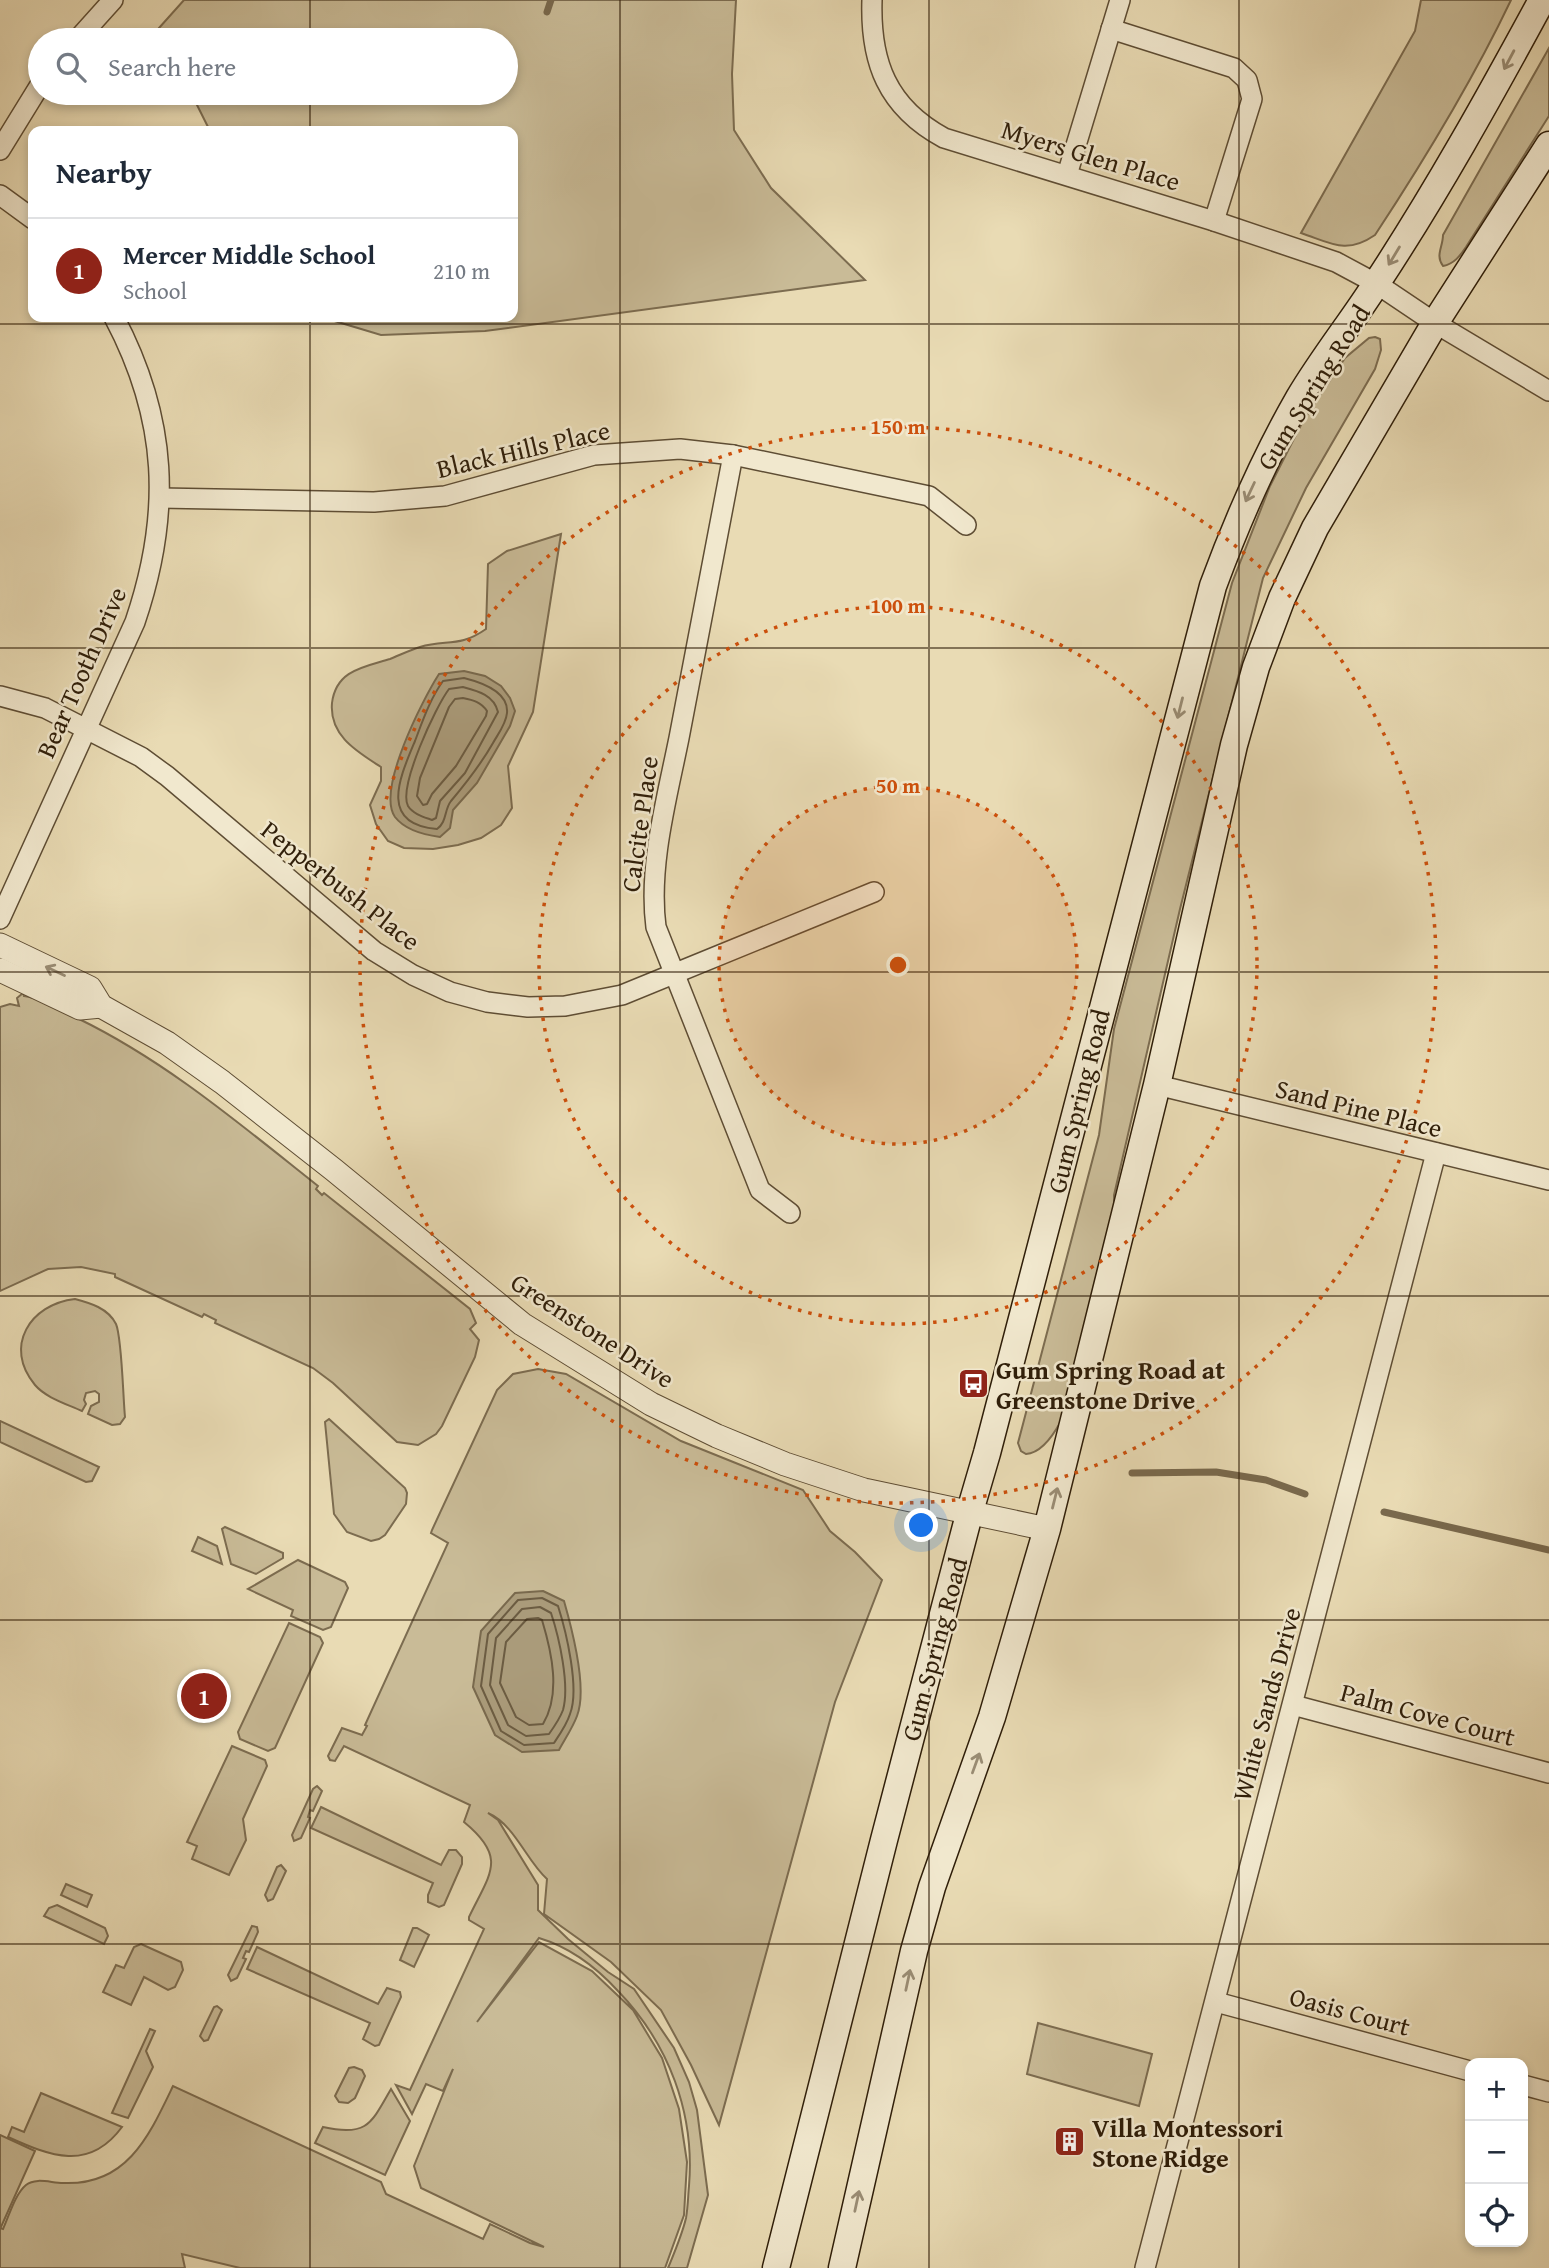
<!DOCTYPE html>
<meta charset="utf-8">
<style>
body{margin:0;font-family:"Gentium Book Plus",serif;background:#f6f6f7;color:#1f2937}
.controls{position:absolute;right:21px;bottom:21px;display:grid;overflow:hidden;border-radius:14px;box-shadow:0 4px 10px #0003}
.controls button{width:63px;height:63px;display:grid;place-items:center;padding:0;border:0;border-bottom:2px solid #e0e1e3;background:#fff;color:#1f2937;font:35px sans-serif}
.you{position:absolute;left:922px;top:1526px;width:24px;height:24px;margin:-18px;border:5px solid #fff;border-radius:50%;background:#1a73e8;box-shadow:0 0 0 10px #1a73e833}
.badge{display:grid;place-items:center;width:46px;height:46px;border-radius:50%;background:#8f2418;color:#fff;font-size:23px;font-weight:700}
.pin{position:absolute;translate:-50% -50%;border:4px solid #fff;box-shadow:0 2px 7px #0006}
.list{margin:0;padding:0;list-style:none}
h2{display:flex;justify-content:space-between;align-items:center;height:91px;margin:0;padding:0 28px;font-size:30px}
h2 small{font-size:23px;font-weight:400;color:#747a83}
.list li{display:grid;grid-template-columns:46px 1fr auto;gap:21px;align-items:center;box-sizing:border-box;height:105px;padding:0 28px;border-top:2px solid #e0e1e3}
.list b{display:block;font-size:26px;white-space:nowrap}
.list p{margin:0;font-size:23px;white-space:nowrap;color:#747a83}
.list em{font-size:23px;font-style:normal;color:#747a83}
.icon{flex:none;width:38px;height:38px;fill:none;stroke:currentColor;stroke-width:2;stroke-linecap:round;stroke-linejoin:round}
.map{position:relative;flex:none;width:1549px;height:2268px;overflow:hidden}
.search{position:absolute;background:#fff;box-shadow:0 4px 10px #0003;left:28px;top:28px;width:490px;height:77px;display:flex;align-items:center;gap:18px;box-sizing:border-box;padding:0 24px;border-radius:38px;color:#747a83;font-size:26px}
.panel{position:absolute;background:#fff;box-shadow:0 4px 10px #0003;left:28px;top:126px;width:490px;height:196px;border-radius:14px}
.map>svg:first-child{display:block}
</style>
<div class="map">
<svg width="1549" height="2268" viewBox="0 0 1549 2268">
<rect width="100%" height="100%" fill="#e9dbb4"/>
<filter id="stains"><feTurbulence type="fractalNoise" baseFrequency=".00286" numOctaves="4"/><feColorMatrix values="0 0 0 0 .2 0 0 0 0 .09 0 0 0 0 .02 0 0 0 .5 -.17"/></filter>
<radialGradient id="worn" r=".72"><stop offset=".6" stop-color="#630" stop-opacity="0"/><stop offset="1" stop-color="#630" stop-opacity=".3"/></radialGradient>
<!-- green -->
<g fill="#c9bb97" stroke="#7c6c50" stroke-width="2">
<path d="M 184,0 L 736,0 L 732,74 L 734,130 L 771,188 L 865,280 L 485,331 L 381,335 L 328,319 L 326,317 L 513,317 L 513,131 L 210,131 L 191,93 L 506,93 L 506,40 L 165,40 L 159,28 Z"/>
<path d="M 1421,0 L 1511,0 C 1472,82 1425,159 1375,235 C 1346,255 1331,243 1301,233 L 1415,31 Z"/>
<path d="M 1549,48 L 1549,116 L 1466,247 C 1460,256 1454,264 1443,266 C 1435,255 1443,247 1443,235 Z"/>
<path d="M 1375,337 L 1380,339 L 1381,350 L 1375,369 L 1306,488 L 1263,578 L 1180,909 L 1114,1195 L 1114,1211 L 1061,1421 C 1054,1434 1042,1453 1026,1454 L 1021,1451 L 1018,1443 L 1099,1135 L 1114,1029 L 1232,583 L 1270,486 L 1303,421 L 1345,358 L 1369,338 Z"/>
<path d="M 561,534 L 533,712 L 508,766 L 512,808 L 501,825 L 481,838 L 458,845 L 433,849 L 404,848 L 388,841 L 376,824 L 370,805 L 381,781 L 381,767 C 358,752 329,736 332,703 C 336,670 364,667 390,659 C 400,655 410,650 420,647 C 446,639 459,648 486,629 L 488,564 L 507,551 Z"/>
<path d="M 23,993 L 24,996 C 41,998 60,1010 77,1018 C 166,1061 241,1125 318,1186 L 316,1189 L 322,1195 L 324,1193 L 470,1309 L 476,1323 L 470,1329 L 479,1340 L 475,1357 L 442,1426 L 436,1434 L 418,1445 L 397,1442 L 333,1383 L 313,1368 L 215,1323 L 216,1320 L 204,1314 L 202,1317 L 115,1277 L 115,1274 L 81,1267 L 48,1269 L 0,1291 L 0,1007 L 10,1004 L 19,1006 L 17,998 Z"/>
<path d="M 75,1299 C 90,1303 108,1308 116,1324 C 122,1338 123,1398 125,1417 L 120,1424 L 112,1425 L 88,1414 L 91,1406 L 99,1402 L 99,1394 L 95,1391 L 86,1393 L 84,1400 L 86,1404 L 82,1411 C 67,1404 46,1398 35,1385 C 3,1347 30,1304 75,1299 Z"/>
<path d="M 538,1369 L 566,1374 L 681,1441 L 803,1490 L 830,1531 L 855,1552 L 882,1580 L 835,1702 L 719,2125 L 691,2065 L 661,2010 L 611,1962 L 544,1914 L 547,1879 C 526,1860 515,1825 488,1813 L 498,1820 L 538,1885 L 538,1910 L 568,1939 L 608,1972 L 634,1989 L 674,2048 L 689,2082 L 697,2110 L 708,2195 L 687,2268 L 668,2268 C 675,2251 682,2235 686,2218 C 688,2207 688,2196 689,2186 C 695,2113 669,2044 618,1991 C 597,1968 569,1947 539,1938 L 477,2022 L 539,1942 L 592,1971 L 633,2010 L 662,2058 L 679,2109 L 687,2162 L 684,2215 L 665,2268 L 240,2268 L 182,2254 L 185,2268 L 0,2268 L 0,2228 L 3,2229 C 9,2216 15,2194 26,2185 C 36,2177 51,2183 63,2183 C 127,2186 149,2136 173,2086 L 381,2182 L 386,2194 L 483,2239 L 490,2224 L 530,2243 L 544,2247 L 421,2188 L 414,2166 L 453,2069 L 443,2091 L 426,2084 L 412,2114 L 396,2085 L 410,2090 L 484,1929 L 469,1920 L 469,1917 C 490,1873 508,1858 464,1822 L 470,1805 L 344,1746 L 335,1761 L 330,1760 L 328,1756 L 342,1728 L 362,1735 L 367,1726 L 365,1725 L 448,1543 L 431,1533 L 432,1530 L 497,1390 L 513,1374 Z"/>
<path d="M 329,1419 L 405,1488 L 407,1493 L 406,1504 L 385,1535 L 379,1539 L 371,1541 L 347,1532 L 334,1514 L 325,1422 Z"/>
<path d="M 0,1421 L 99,1467 L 92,1481 L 86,1482 L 0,1442 Z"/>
<path d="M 225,1527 L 283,1553 L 283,1558 L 256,1574 L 231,1564 L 222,1529 Z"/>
<path d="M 198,1537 L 217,1546 L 222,1564 L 192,1551 Z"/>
<path d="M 298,1560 L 345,1582 L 348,1588 L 331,1627 L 323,1630 L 291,1616 L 293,1610 L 248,1589 Z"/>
<path d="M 289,1623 L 320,1637 L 323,1643 L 275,1748 L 268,1751 L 240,1739 L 238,1732 Z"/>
<path d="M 232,1746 L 265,1760 L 267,1766 L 243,1819 L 246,1840 L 229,1875 L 192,1859 L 197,1846 L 187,1842 Z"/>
<path d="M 317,1786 L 322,1791 L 313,1811 L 310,1810 L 308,1817 L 310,1818 L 301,1838 L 294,1841 L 292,1835 L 313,1789 Z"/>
<path d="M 321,1807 L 441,1865 L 449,1850 L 456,1850 L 462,1857 L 462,1864 L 444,1905 L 439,1907 L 428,1902 L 428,1895 L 433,1883 L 311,1828 Z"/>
<path d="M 281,1865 L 286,1871 L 273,1899 L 268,1901 L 265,1895 L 277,1867 Z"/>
<path d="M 66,1884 L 92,1895 L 87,1907 L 61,1895 Z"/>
<path d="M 57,1905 L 105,1928 L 108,1936 L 104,1944 L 44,1916 L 49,1908 Z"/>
<path d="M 252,1926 L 257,1927 L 258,1932 L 249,1952 L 246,1951 L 243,1958 L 246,1959 L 237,1978 L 231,1981 L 228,1975 Z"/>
<path d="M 413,1928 L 417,1928 L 429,1935 L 414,1967 L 400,1960 Z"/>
<path d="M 141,1944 L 181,1962 L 183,1970 L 175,1987 L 168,1990 L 144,1977 L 131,2005 L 103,1992 L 116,1965 L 124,1968 L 134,1947 Z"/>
<path d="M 257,1947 L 378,2004 L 387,1988 L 400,1992 L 401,1997 L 379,2045 L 375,2046 L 363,2039 L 370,2023 L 247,1969 Z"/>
<path d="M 217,2006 L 222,2010 L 220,2014 L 208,2040 L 204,2041 L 200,2036 L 214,2007 Z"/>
<path d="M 1038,2023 L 1152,2054 L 1139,2106 L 1027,2074 Z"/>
<path d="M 150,2029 L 155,2031 L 146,2051 L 153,2067 L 128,2118 L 112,2113 Z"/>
<path d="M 354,2067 L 362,2070 L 365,2076 L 355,2098 L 348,2103 L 339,2102 L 335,2096 L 349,2068 Z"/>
<path d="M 391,2089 L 410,2121 L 385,2175 L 315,2143 L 323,2127 C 367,2137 371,2124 391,2089 Z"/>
<path d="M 41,2093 L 122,2127 C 89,2172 50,2156 8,2137 L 12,2127 L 24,2132 Z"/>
<path d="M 0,2135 L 35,2151 L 1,2227 L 0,2226 Z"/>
</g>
<!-- water -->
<g fill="#aa9b7a" stroke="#79694d" stroke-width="2">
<path d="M 464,671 L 485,676 L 501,686 L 510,698 L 515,711 L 510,726 L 477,783 L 453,810 L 450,828 L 440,837 C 425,835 405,830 395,817 C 376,790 423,699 439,674 Z"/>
<path d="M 543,1591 L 564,1601 C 572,1629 588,1688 577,1716 C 573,1727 565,1739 559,1750 L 522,1752 L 495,1735 L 473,1687 L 481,1631 L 515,1593 Z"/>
</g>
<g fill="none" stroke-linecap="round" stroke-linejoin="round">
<!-- shore -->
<g stroke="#6c5c42" stroke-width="2">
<path d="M 464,678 C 480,682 509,691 507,713 C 506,724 498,734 493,743 C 481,764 467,782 451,801 C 444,810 447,822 437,829 C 378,824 400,777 415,741 C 423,720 430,699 443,681 Z"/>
<path d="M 463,687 C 478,691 494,695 498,712 L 465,773 L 440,801 L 436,818 L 432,820 C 424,817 413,814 408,806 C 398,787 436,706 449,689 Z"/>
<path d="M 463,698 C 473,700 481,702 487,711 L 486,716 L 456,766 L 432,794 L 427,804 L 423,805 L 417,796 L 420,778 L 449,707 L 455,699 Z"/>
<path d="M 542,1598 L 558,1606 C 566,1631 580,1689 570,1714 C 567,1724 560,1734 554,1743 L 524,1745 L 501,1731 L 481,1686 L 488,1634 L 518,1600 Z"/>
<path d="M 540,1607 L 551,1613 C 559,1637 570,1685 563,1710 C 560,1718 554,1727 549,1734 L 526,1736 L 508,1725 L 490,1685 L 496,1638 L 522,1609 Z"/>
<path d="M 538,1618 L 542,1620 C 552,1653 561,1694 543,1724 L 529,1725 L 516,1717 L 500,1683 L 506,1642 L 527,1619 Z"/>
</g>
<!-- stream -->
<g stroke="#79694d" stroke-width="7">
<path d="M 547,12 L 551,0"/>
<path d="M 1132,1473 L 1216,1472 L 1266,1480 L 1305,1494"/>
<path d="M 1384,1512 L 1549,1550"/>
</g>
<defs>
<g id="minor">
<path d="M 872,0 C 870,62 887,107 944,138 L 1214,221 L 1336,262 L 1377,284 L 1435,323 L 1549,391"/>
<path d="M 1111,29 L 1234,68 L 1247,80 L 1252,99 L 1214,221"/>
<path d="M 77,40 L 113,0"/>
<path d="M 0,150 L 40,85"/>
<path d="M 1067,175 L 1120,0"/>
<path d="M 0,195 L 33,219"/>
<path d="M 733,455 C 715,549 697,643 679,738 C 667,798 648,866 656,927 L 760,1190 L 790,1213"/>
<path d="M 160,498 L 374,502 L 445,496 L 594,455 L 680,449 L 733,455 L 929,496 L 966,525"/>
<path d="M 0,696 L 45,708 L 141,757 L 167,776 L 374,951 L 413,975 L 450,992 L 487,1002 L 528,1007 L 565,1006 L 622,995 L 874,892"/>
<path d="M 0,919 L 135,622 C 172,513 168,419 114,317"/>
<path d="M 1157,1085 L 1549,1180"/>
<path d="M 1293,1705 L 1549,1773"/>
<path d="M 1216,2002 L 1470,2071"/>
<path d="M 1523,2085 L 1549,2092"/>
<path d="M 1145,2268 L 1436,1153"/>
</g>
<g id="tertiary">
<path d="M 0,945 L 90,988 L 101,1006 L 167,1043 L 222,1082 L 334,1170 L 522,1324 L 651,1404 L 717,1436 L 785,1464 L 864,1490 L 1047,1529"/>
<path d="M 0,970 L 80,1008 L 101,1006"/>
</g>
<g id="secondary">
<path d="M 776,2268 L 884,1840 L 970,1511 L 987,1453 L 1213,586 C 1237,521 1264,459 1299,398 C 1322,359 1351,323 1376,284 C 1436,193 1490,96 1542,0"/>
<path d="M 842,2268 L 914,1951 L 932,1887 L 992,1717 L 1047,1529 L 1157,1085 L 1234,745 L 1256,667 L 1282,598 L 1315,528 L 1435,323 L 1549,145"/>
</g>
</defs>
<!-- minor casing -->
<use href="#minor" stroke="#5e4d34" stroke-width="22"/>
<!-- tertiary casing -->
<use href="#tertiary" stroke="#5e4d34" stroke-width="25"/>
<!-- secondary casing -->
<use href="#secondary" stroke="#2f1e09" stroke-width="29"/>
<!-- minor -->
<use href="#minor" stroke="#f1e8ce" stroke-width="19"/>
<!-- tertiary -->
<use href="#tertiary" stroke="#f1e8ce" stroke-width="23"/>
<!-- secondary -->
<use href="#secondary" stroke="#f1e8ce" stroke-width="26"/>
</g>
<!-- one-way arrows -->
<defs><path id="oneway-shaft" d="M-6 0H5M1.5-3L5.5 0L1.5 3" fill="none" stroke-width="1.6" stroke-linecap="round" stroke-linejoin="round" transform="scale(1.75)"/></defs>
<g stroke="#9a8d75">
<use href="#oneway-shaft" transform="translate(1509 60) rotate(118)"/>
<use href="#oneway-shaft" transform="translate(1394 256) rotate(121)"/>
<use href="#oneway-shaft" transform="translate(1250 492) rotate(115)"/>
<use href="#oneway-shaft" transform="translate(1180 708) rotate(104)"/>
<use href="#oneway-shaft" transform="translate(55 971) rotate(-155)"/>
<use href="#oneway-shaft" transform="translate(1055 1498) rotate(-76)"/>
<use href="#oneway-shaft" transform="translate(976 1763) rotate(-70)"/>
<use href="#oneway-shaft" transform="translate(908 1980) rotate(-78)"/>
<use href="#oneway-shaft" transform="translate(857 2201) rotate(-78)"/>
</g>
<!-- grid -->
<path fill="none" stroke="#2f1e09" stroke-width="2" stroke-opacity="0.55" d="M 310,0 L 310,40M 620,0 L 620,2268M 929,0 L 929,2268M 1239,0 L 1239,2268M 310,93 L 310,131M 310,317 L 310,2268M 0,324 L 1549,324M 0,648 L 1549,648M 0,972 L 1549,972M 0,1296 L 1549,1296M 0,1620 L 1549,1620M 0,1944 L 1549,1944"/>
<!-- distance rings -->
<circle cx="898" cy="965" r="179" fill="#cc500c" fill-opacity=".12"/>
<g fill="none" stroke="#cc500c" stroke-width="3.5" stroke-dasharray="3.5 7">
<circle cx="898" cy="965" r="179"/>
<circle cx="898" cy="965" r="359"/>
<circle cx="898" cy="965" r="538"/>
</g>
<!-- icons -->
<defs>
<symbol id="bus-square" viewBox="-11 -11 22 22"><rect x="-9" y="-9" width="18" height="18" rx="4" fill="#8f2418" stroke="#f1e8ce"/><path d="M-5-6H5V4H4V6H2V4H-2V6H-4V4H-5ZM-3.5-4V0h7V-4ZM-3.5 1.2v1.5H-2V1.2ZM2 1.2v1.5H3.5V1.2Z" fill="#fff"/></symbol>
<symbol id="building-square" viewBox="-11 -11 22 22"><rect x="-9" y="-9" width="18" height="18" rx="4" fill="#8f2418" stroke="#f1e8ce"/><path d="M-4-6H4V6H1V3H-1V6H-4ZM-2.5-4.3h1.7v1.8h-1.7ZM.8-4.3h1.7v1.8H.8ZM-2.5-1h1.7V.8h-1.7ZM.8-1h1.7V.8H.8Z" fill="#fff"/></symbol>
</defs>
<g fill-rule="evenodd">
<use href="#bus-square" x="956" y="1366" width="35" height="35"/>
<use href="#building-square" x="1052" y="2124" width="35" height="35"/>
</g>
<g text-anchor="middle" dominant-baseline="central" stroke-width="5" stroke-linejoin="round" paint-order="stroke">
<!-- street labels -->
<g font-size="26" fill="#2f1e09" stroke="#f1e8ce">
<text transform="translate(1091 155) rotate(17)">Myers Glen Place</text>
<text transform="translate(1313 387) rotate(-58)">Gum Spring Road</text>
<text transform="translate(523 449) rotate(-13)">Black Hills Place</text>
<text transform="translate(81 672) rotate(-66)">Bear Tooth Drive</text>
<text transform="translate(639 824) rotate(-82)">Calcite Place</text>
<text transform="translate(341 885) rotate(38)">Pepperbush Place</text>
<text transform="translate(1078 1101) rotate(-76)">Gum Spring Road</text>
<text transform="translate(1359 1108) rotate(14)">Sand Pine Place</text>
<text transform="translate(593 1330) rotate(33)">Greenstone Drive</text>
<text transform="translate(934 1649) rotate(-75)">Gum Spring Road</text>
<text transform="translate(1266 1704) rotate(-75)">White Sands Drive</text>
<text transform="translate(1428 1714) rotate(15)">Palm Cove Court</text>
<text transform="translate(1350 2011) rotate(15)">Oasis Court</text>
</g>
<!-- poi labels -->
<g font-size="26" font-weight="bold" fill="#2f1e09" stroke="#f1e8ce" text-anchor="start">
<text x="996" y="1369">Gum Spring Road at<tspan x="996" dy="30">Greenstone Drive</tspan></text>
<text x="1092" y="2127">Villa Montessori<tspan x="1092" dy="30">Stone Ridge</tspan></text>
</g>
</g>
<circle cx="898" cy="965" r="10" fill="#cc500c" stroke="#f1e8ce" stroke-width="3.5"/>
<g font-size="21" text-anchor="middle" font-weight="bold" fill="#cc500c" stroke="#f1e8ce" stroke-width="5" stroke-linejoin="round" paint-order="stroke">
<text x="898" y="434">150 m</text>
<text x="898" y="613">100 m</text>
<text x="898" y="793">50 m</text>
</g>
<rect width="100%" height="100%" filter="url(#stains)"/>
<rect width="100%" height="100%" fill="url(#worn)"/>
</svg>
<div class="controls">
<button>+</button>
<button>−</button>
<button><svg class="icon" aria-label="locate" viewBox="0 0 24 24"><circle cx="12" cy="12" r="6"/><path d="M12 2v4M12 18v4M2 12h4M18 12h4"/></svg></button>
</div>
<div class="you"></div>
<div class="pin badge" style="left:204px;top:1696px">1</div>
<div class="search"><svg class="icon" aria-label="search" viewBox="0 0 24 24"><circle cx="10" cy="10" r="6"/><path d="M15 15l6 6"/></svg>Search here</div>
<section class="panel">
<h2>Nearby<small></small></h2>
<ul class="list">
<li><span class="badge">1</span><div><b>Mercer Middle School</b><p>School</p></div><em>210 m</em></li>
</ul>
</section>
</div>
